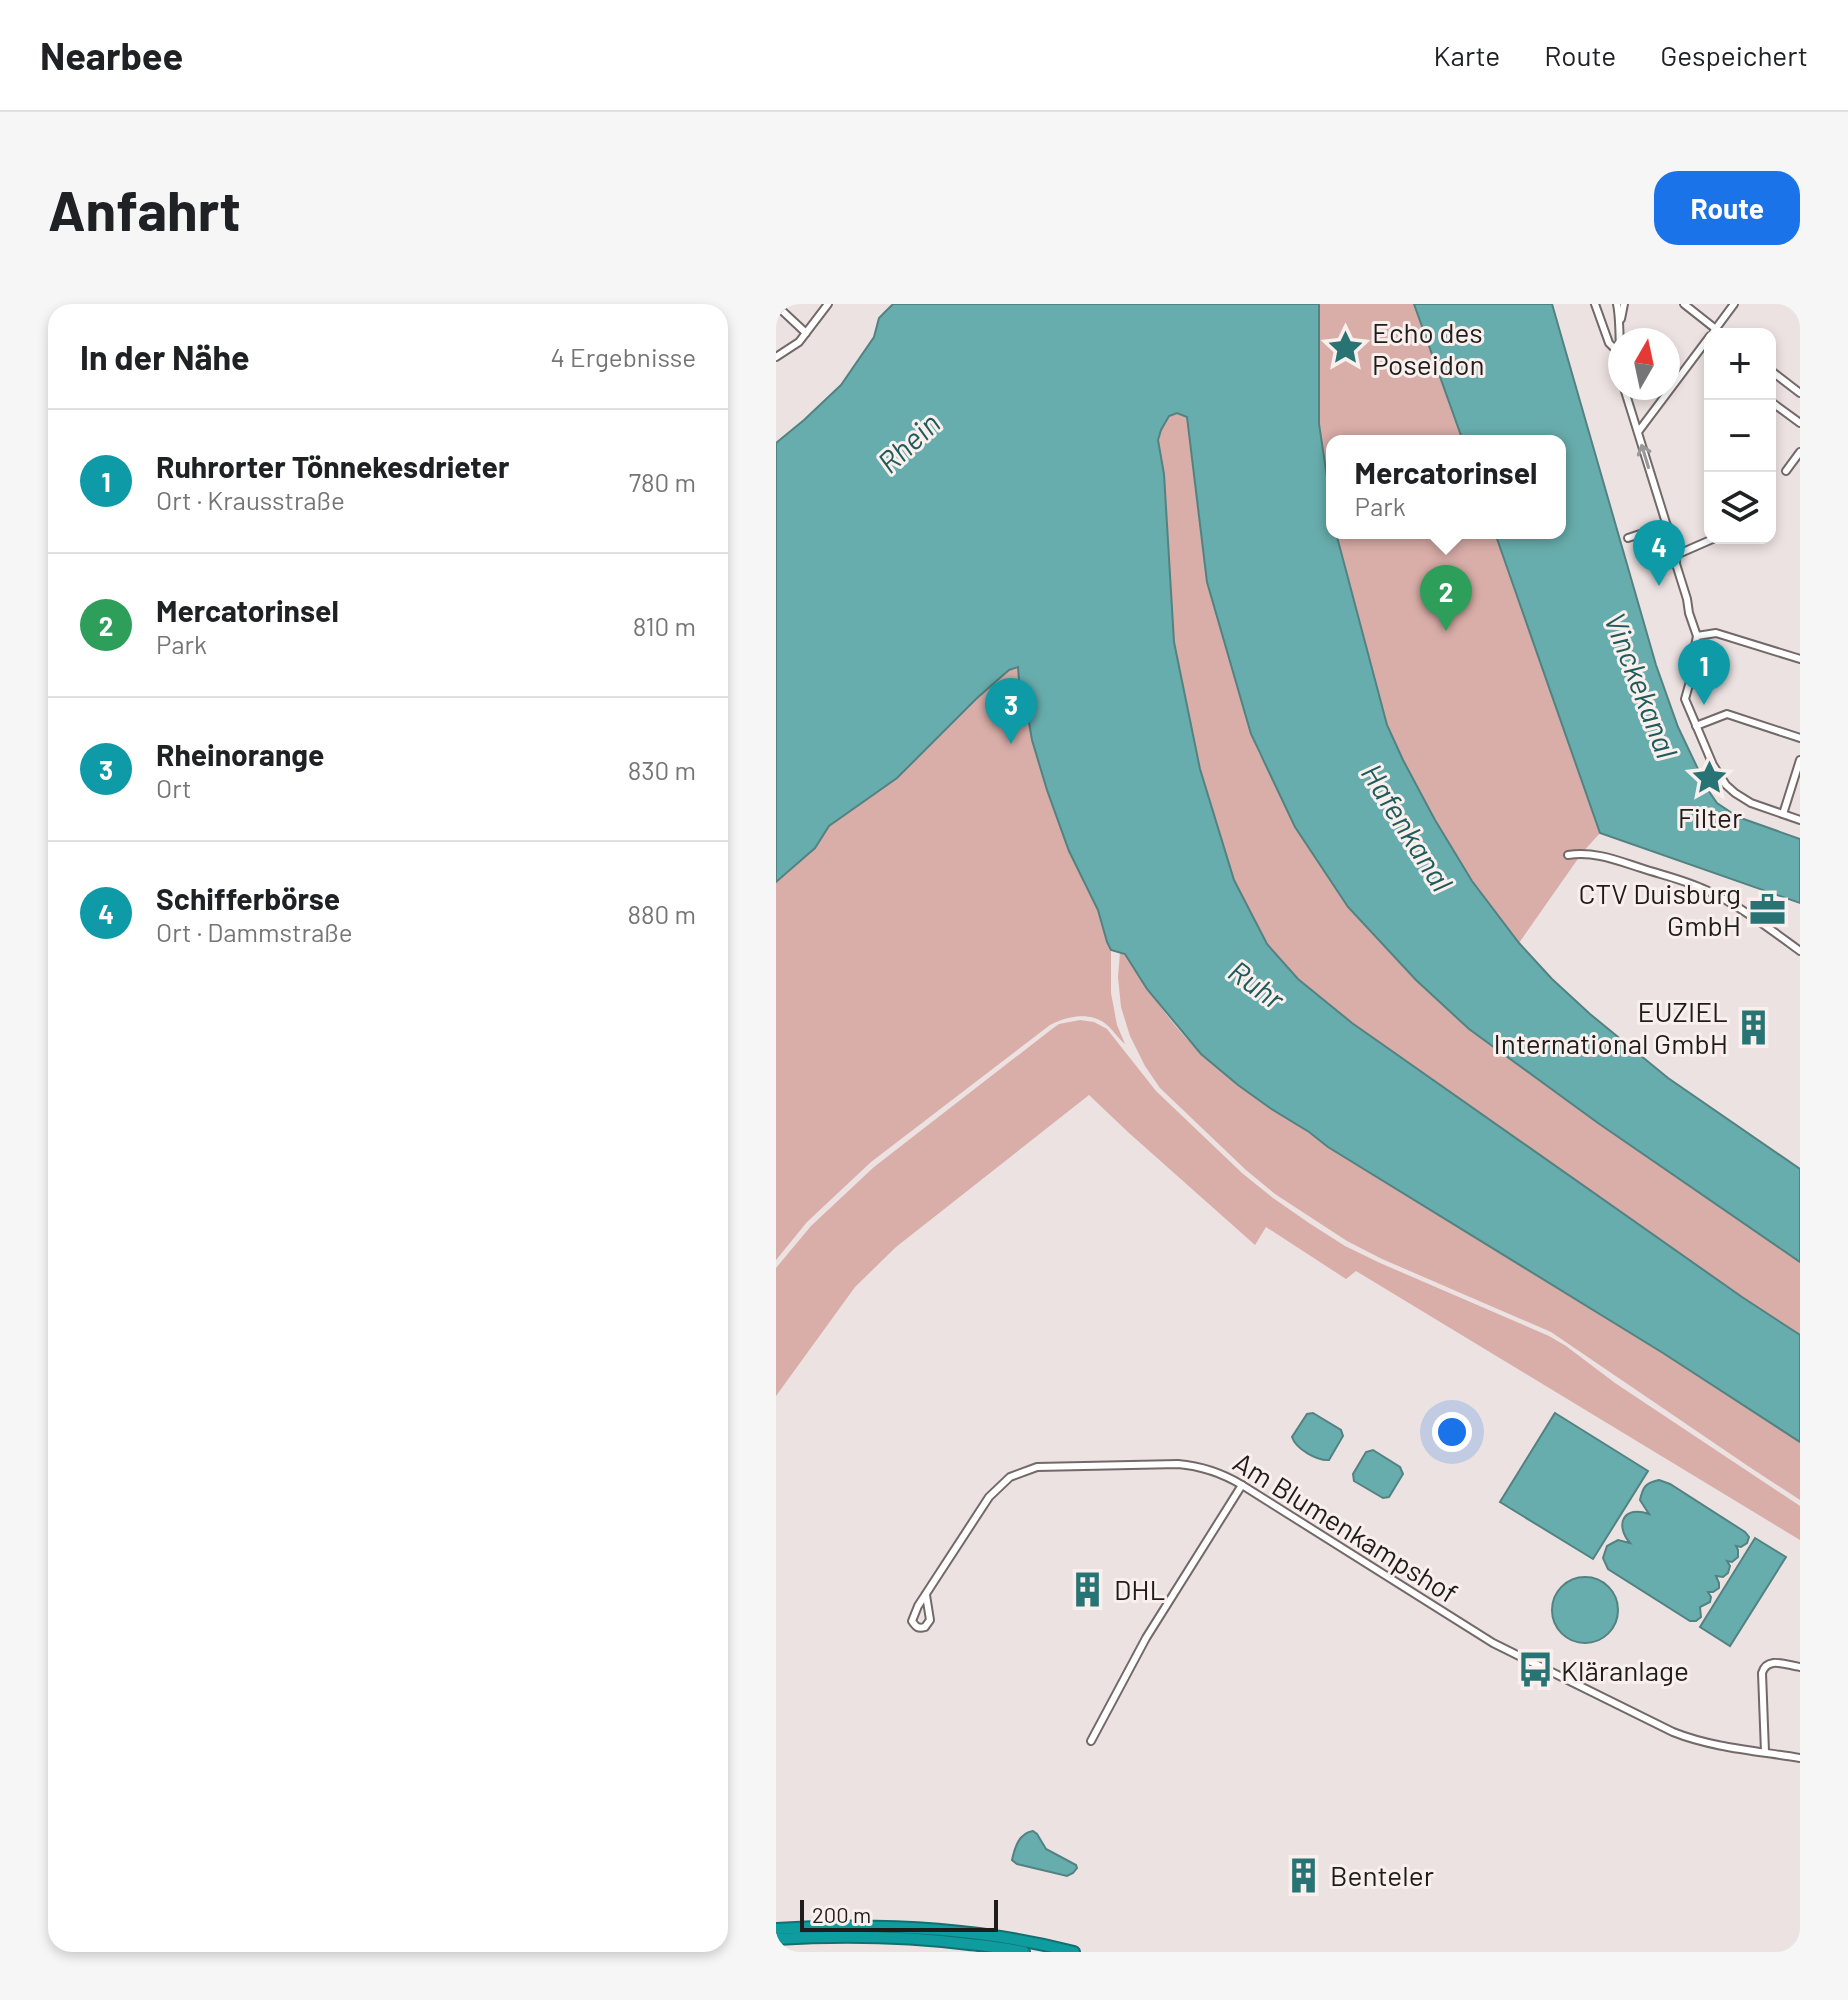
<!DOCTYPE html>
<html lang="de">
<meta charset="utf-8">
<style>
body{margin:0;font-family:Barlow,sans-serif;background:#f6f6f6;color:#202124}
.controls{position:absolute;right:24px;top:24px;display:grid;overflow:hidden;border-radius:16px;box-shadow:0 4px 12px #0003}
.controls button{width:72px;height:72px;display:grid;place-items:center;padding:0;border:0;border-bottom:2px solid #e0e0e0;background:#fff;color:#202124;font:40px sans-serif}
.compass{position:absolute;left:832px;top:24px;width:72px;height:72px;border-radius:50%;background:#fff;box-shadow:0 4px 12px #0003;rotate:9deg}
.scale{position:absolute;left:24px;bottom:20px;width:198px;box-sizing:border-box;padding-left:8px;border:4px solid #1f1c1c;border-top:0;font-size:22px;line-height:28px;white-space:nowrap;color:#1f1c1c;-webkit-text-stroke:6px #f9f0ee;paint-order:stroke}
.you{position:absolute;left:676px;top:1128px;width:28px;height:28px;margin:-20px;border:6px solid #fff;border-radius:50%;background:#1a73e8;box-shadow:0 0 0 12px #1a73e833}
.badge{display:grid;place-items:center;width:52px;height:52px;border-radius:50%;background:#1a73e8;color:#fff;font-size:26px;font-weight:700}
.pin{position:absolute;translate:-50% -66px;filter:drop-shadow(0 2px 4px #0008)}
.pin::after{content:'';position:absolute;top:42px;width:28px;height:24px;background:inherit;clip-path:polygon(0 0,100% 0,50% 100%)}
.popup{position:absolute;left:550px;top:131px;width:240px;height:104px;box-sizing:border-box;display:grid;place-content:center;border-radius:16px;background:#fff;filter:drop-shadow(0 2px 6px #0005);font-size:26px;white-space:nowrap;color:#757577}
.popup b{font-size:30px;color:#202124}
.popup::after{content:'';position:absolute;left:50%;top:100%;margin-left:-16px;border:16px solid transparent;border-top-color:#fff}
.list{margin:0;padding:0;list-style:none}
h2{display:flex;justify-content:space-between;align-items:center;height:104px;margin:0;padding:0 32px;font-size:34px}
h2 small{font-size:26px;font-weight:400;color:#757577}
.list li{display:grid;grid-template-columns:52px 1fr auto;gap:24px;align-items:center;box-sizing:border-box;height:144px;padding:0 32px;border-top:2px solid #e0e0e0}
.list b{display:block;font-size:30px;white-space:nowrap}
.list p{margin:0;font-size:26px;white-space:nowrap;color:#757577}
.list em{font-size:26px;font-style:normal;color:#757577}
.icon{flex:none;width:44px;height:44px;fill:none;stroke:currentColor;stroke-width:2;stroke-linecap:round;stroke-linejoin:round}
.map{position:relative;flex:none;width:1024px;height:1648px;overflow:hidden;border-radius:24px}
header{display:flex;align-items:center;gap:48px;box-sizing:border-box;height:112px;padding:0 40px;background:#fff;border-bottom:2px solid #e0e0e0}
header strong{font-size:38px}
nav{display:flex;gap:44px;margin-inline-start:auto;font-size:28px}
.intro{display:flex;align-items:center;justify-content:space-between;box-sizing:border-box;height:192px;padding:0 48px}
h1{margin:0;font-size:56px}
.button{padding:20px 36px;border-radius:24px;background:#1a73e8;color:#fff;font-size:28px;font-weight:700}
main{display:flex;gap:48px;padding:0 48px}
aside{flex:1;background:#fff;border-radius:24px;box-shadow:0 4px 12px #0003}
.map>svg:first-child{display:block}
</style>
<header>
<strong>Nearbee</strong>
<nav><a>Karte</a><a>Route</a><a>Gespeichert</a></nav>
</header>
<div class="intro"><h1>Anfahrt</h1><a class="button">Route</a></div>
<main>
<aside>
<h2>In der Nähe<small>4 Ergebnisse</small></h2>
<ul class="list">
<li><span class="badge" style="background:#0f9aa8">1</span><div><b>Ruhrorter Tönnekesdrieter</b><p>Ort · Krausstraße</p></div><em>780 m</em></li>
<li><span class="badge" style="background:#2e9e5b">2</span><div><b>Mercatorinsel</b><p>Park</p></div><em>810 m</em></li>
<li><span class="badge" style="background:#0f9aa8">3</span><div><b>Rheinorange</b><p>Ort</p></div><em>830 m</em></li>
<li><span class="badge" style="background:#0f9aa8">4</span><div><b>Schifferbörse</b><p>Ort · Dammstraße</p></div><em>880 m</em></li>
</ul>
</aside>
<div class="map">
<svg width="1024" height="1648" viewBox="0 0 1024 1648">
<rect width="100%" height="100%" fill="#ece2e1"/>
<!-- green -->
<g fill="#d9ada8">
<path d="M 543,0 L 638,0 L 687,137 L 556,137 L 556,206 L 543,120 Z"/>
<path d="M 401,109 L 411,113 L 431,278 L 475,430 L 483,450 L 572,603 L 614,649 L 693,725 L 822,819 L 1024,958 L 1024,1031 L 966,993 L 576,719 L 522,675 L 491,640 L 458,576 L 423,464 L 398,338 L 388,170 L 382,136 L 385,126 L 393,111 Z"/>
<path d="M 560,229 L 719,229 L 824,529 L 806,549 L 743,639 C 728,619 712,600 698,579 C 665,534 633,472 611,421 Z"/>
<path d="M 242,363 L 243,376 L 247,383 L 256,436 L 271,486 L 293,547 L 322,606 L 331,638 L 335,646 L 335,689 L 341,721 L 349,740 C 342,734 337,726 331,721 C 315,707 291,712 274,721 L 95,858 L 31,918 L 0,956 L 0,578 L 38,544 L 53,522 L 121,474 L 200,395 L 233,366 Z"/>
<path d="M 344,648 L 349,650 C 372,686 396,723 428,752 C 466,787 511,812 552,843 L 887,1049 L 1024,1138 L 1024,1196 L 972,1162 L 775,1028 L 606,955 L 571,937 L 499,890 L 470,866 L 384,784 L 369,762 L 354,732 L 345,703 L 342,673 Z"/>
<path d="M 304,716 L 318,718 L 331,725 L 380,787 L 466,869 L 497,894 L 533,919 L 569,942 L 604,959 L 773,1032 L 790,1042 L 839,1079 L 1024,1202 L 1024,1236 L 580,967 L 570,975 L 490,923 L 479,941 L 353,829 L 313,791 L 120,943 L 79,983 L 0,1092 L 0,964 L 35,922 L 98,863 L 276,725 L 283,720 Z"/>
</g>
<!-- water -->
<g fill="#68adad" stroke="#528282" stroke-width="2">
<path d="M 117,0 L 543,0 L 543,120 L 556,206 L 556,229 L 560,229 L 611,421 L 627,456 L 659,516 L 696,577 L 743,639 L 776,675 L 814,710 L 892,774 L 1024,865 L 1024,958 L 822,819 L 693,725 L 640,676 L 572,603 L 519,523 L 475,430 L 431,278 L 411,113 L 401,109 L 393,112 L 385,126 L 382,136 L 388,170 L 398,338 L 424,465 L 458,576 L 491,640 L 522,675 L 576,719 L 966,993 L 1024,1031 L 1024,1138 L 887,1049 L 552,843 L 533,828 L 494,804 L 462,781 L 425,750 L 371,685 L 349,650 L 335,646 L 331,638 L 322,606 L 293,547 L 271,486 L 256,436 L 247,384 L 243,376 L 242,363 L 233,366 L 200,395 L 121,474 L 53,522 L 39,544 L 0,578 L 0,139 L 28,116 L 65,81 L 98,33 L 103,14 Z"/>
<path d="M 638,0 L 776,0 L 880,361 L 902,423 L 932,486 L 941,499 L 962,513 L 1024,535 L 1024,599 L 824,529 L 719,229 L 784,229 L 784,137 L 687,137 Z"/>
<path d="M 537,1109 L 565,1126 L 567,1132 L 553,1156 C 541,1157 520,1145 516,1133 L 531,1110 Z"/>
<path d="M 779,1109 L 872,1167 L 817,1255 L 724,1198 Z"/>
<path d="M 597,1146 L 624,1163 L 627,1170 L 613,1193 L 607,1194 L 578,1177 L 577,1170 L 590,1148 Z"/>
<path d="M 883,1176 L 894,1180 L 969,1228 L 973,1233 L 971,1239 L 965,1243 L 960,1242 L 962,1246 L 962,1253 L 956,1258 L 951,1257 L 954,1262 L 952,1269 L 947,1273 L 940,1272 L 943,1279 L 943,1284 L 937,1288 L 932,1288 L 935,1293 L 934,1298 L 924,1303 L 925,1313 L 920,1317 L 914,1317 L 832,1265 L 827,1254 L 831,1242 L 842,1236 L 854,1239 C 838,1220 848,1201 873,1210 L 864,1196 C 867,1183 869,1179 883,1176 Z"/>
<path d="M 979,1234 L 1010,1253 L 954,1342 L 924,1323 Z"/>
<circle cx="809" cy="1306" r="33"/>
<path d="M 257,1527 L 261,1530 L 270,1545 L 300,1561 L 301,1564 L 297,1569 L 291,1572 L 241,1560 L 236,1556 C 239,1543 243,1529 257,1527 Z"/>
</g>
<g fill="none" stroke-linecap="round" stroke-linejoin="round">
<defs>
<g id="street">
<path d="M 819,0 L 833,39 L 843,49"/>
<path d="M 841,0 C 845,21 843,43 844,65"/>
<path d="M 908,0 L 946,30"/>
<path d="M 0,1 L 30,29"/>
<path d="M 845,15 L 848,0"/>
<path d="M 938,27 L 958,0"/>
<path d="M 0,53 L 23,38 L 52,0"/>
<path d="M 994,66 L 1024,89"/>
<path d="M 848,84 L 900,251 L 900,260 L 911,295 L 913,309 L 921,332 L 915,362 L 916,370 L 909,395 L 937,461 L 950,481 L 959,489 L 975,499 L 1024,516"/>
<path d="M 994,97 L 1024,119"/>
<path d="M 862,128 L 934,32"/>
<path d="M 1010,167 L 1024,148"/>
<path d="M 852,234 L 891,221"/>
<path d="M 900,251 L 939,234"/>
<path d="M 921,332 L 940,329 L 1024,355"/>
<path d="M 920,422 L 951,410 L 1024,434"/>
<path d="M 1007,510 L 1024,456"/>
<path d="M 792,551 C 818,547 840,556 865,564 C 886,571 909,576 930,586 C 963,601 994,625 1024,647"/>
<path d="M 150,1291 L 154,1316 L 149,1323 C 142,1325 140,1323 136,1317 L 142,1302 L 213,1193 L 234,1173 L 261,1163 L 402,1160 C 426,1162 446,1169 466,1181 L 717,1339 L 897,1428 C 937,1444 982,1447 1024,1454"/>
<path d="M 315,1437 L 370,1334 L 466,1181"/>
<path d="M 989,1448 L 986,1369 C 991,1352 1010,1361 1024,1363"/>
</g>
<g id="highway">
<path d="M 0,1625 C 100,1619 201,1623 298,1648"/>
<path d="M 0,1635 C 64,1631 129,1632 193,1640 C 211,1642 230,1644 248,1648"/>
</g>
</defs>
<!-- street casing -->
<use href="#street" stroke="#726968" stroke-width="10"/>
<!-- highway casing -->
<use href="#highway" stroke="#146f70" stroke-width="14"/>
<!-- street -->
<use href="#street" stroke="#fff" stroke-width="6"/>
<!-- highway -->
<use href="#highway" stroke="#0e9c9e" stroke-width="10"/>
</g>
<!-- one-way arrows -->
<defs><path id="oneway-shaft" d="M-6 0H5M1.5-3L5.5 0L1.5 3" fill="none" stroke-width="1.6" stroke-linecap="round" stroke-linejoin="round" transform="scale(2)"/></defs>
<use stroke="#9a9999" href="#oneway-shaft" transform="translate(869 152) rotate(-107)"/>
<!-- icons -->
<defs>
<symbol id="sight-bare" viewBox="-9 -9 18 18"><path d="M0-6L1.8-2.2L6-1.7L2.9 1.2L3.7 5.4L0 3.3L-3.7 5.4L-2.9 1.2L-6-1.7L-1.8-2.2Z" fill="#287373" stroke="#f9f0ee" stroke-width="2.5" paint-order="stroke"/></symbol>
<symbol id="office-bare" viewBox="-9 -9 18 18"><path d="M-6-3h4V-5.5h4V-3h4V5H-6ZM-1-4.5V-3h2v-1.5ZM-6 0V1H6V0Z" fill="#287373" stroke="#f9f0ee" stroke-width="2.5" paint-order="stroke"/></symbol>
<symbol id="building-bare" viewBox="-9 -9 18 18"><path d="M-4-6H4V6H1V3H-1V6H-4ZM-2.5-4.3h1.7v1.8h-1.7ZM.8-4.3h1.7v1.8H.8ZM-2.5-1h1.7V.8h-1.7ZM.8-1h1.7V.8H.8Z" fill="#287373" stroke="#f9f0ee" stroke-width="2.5" paint-order="stroke"/></symbol>
<symbol id="bus-bare" viewBox="-9 -9 18 18"><path d="M-5-6H5V4H4V6H2V4H-2V6H-4V4H-5ZM-3.5-4V0h7V-4ZM-3.5 1.2v1.5H-2V1.2ZM2 1.2v1.5H3.5V1.2Z" fill="#287373" stroke="#f9f0ee" stroke-width="2.5" paint-order="stroke"/></symbol>
</defs>
<g fill-rule="evenodd">
<use href="#sight-bare" x="544" y="18" width="51" height="51"/>
<use href="#sight-bare" x="908" y="448" width="51" height="51"/>
<use href="#office-bare" x="966" y="580" width="51" height="51"/>
<use href="#building-bare" x="952" y="698" width="51" height="51"/>
<use href="#building-bare" x="286" y="1260" width="51" height="51"/>
<use href="#bus-bare" x="734" y="1340" width="51" height="51"/>
<use href="#building-bare" x="502" y="1546" width="51" height="51"/>
</g>
<g text-anchor="middle" dominant-baseline="central" stroke-width="6" stroke-linejoin="round" paint-order="stroke">
<!-- poi labels -->
<g font-size="28" fill="#1f1c1c" stroke="#f9f0ee" text-anchor="start">
<text x="596" y="28">Echo des<tspan x="596" dy="32">Poseidon</tspan></text>
<text x="934" y="513" text-anchor="middle">Filter</text>
<text x="965" y="589" text-anchor="end">CTV Duisburg<tspan x="965" dy="32">GmbH</tspan></text>
<text x="952" y="707" text-anchor="end">EUZIEL<tspan x="952" dy="32">International GmbH</tspan></text>
<text x="338" y="1285">DHL</text>
<text x="785" y="1366">Kläranlage</text>
<text x="554" y="1571">Benteler</text>
</g>
<!-- street labels -->
<g font-size="28" fill="#1f1c1c" stroke="#f9f0ee">
<text transform="translate(570 1223) rotate(32)">Am Blumenkampshof</text>
</g>
<!-- water labels -->
<g font-size="30" font-style="italic" fill="#205b5b" stroke="#f9f0ee">
<text transform="translate(132 138) rotate(-43)">Rhein</text>
<text transform="translate(866 381) rotate(69)">Vinckekanal</text>
<text transform="translate(632 523) rotate(58)">Hafenkanal</text>
<text transform="translate(481 680) rotate(36)">Ruhr</text>
</g>
</g>
</svg>
<div class="controls">
<button>+</button>
<button>−</button>
<button><svg class="icon" aria-label="layers" viewBox="0 0 24 24"><path d="M12 4l9 5-9 5-9-5zM3 14l9 5 9-5"/></svg></button>
</div>
<svg class="compass" viewBox="-18 -18 36 36"><path d="M0-13l5 13h-10z" fill="#e53935"/><path d="M0 13l5-13h-10z" fill="#757577"/></svg>
<div class="scale">200 m</div>
<div class="you"></div>
<div class="pin badge" style="left:928px;top:401px;background:#0f9aa8">1</div>
<div class="pin badge" style="left:670px;top:327px;background:#2e9e5b">2</div>
<div class="popup"><b>Mercatorinsel</b>Park</div>
<div class="pin badge" style="left:235px;top:440px;background:#0f9aa8">3</div>
<div class="pin badge" style="left:883px;top:282px;background:#0f9aa8">4</div>
</div>
</main>
